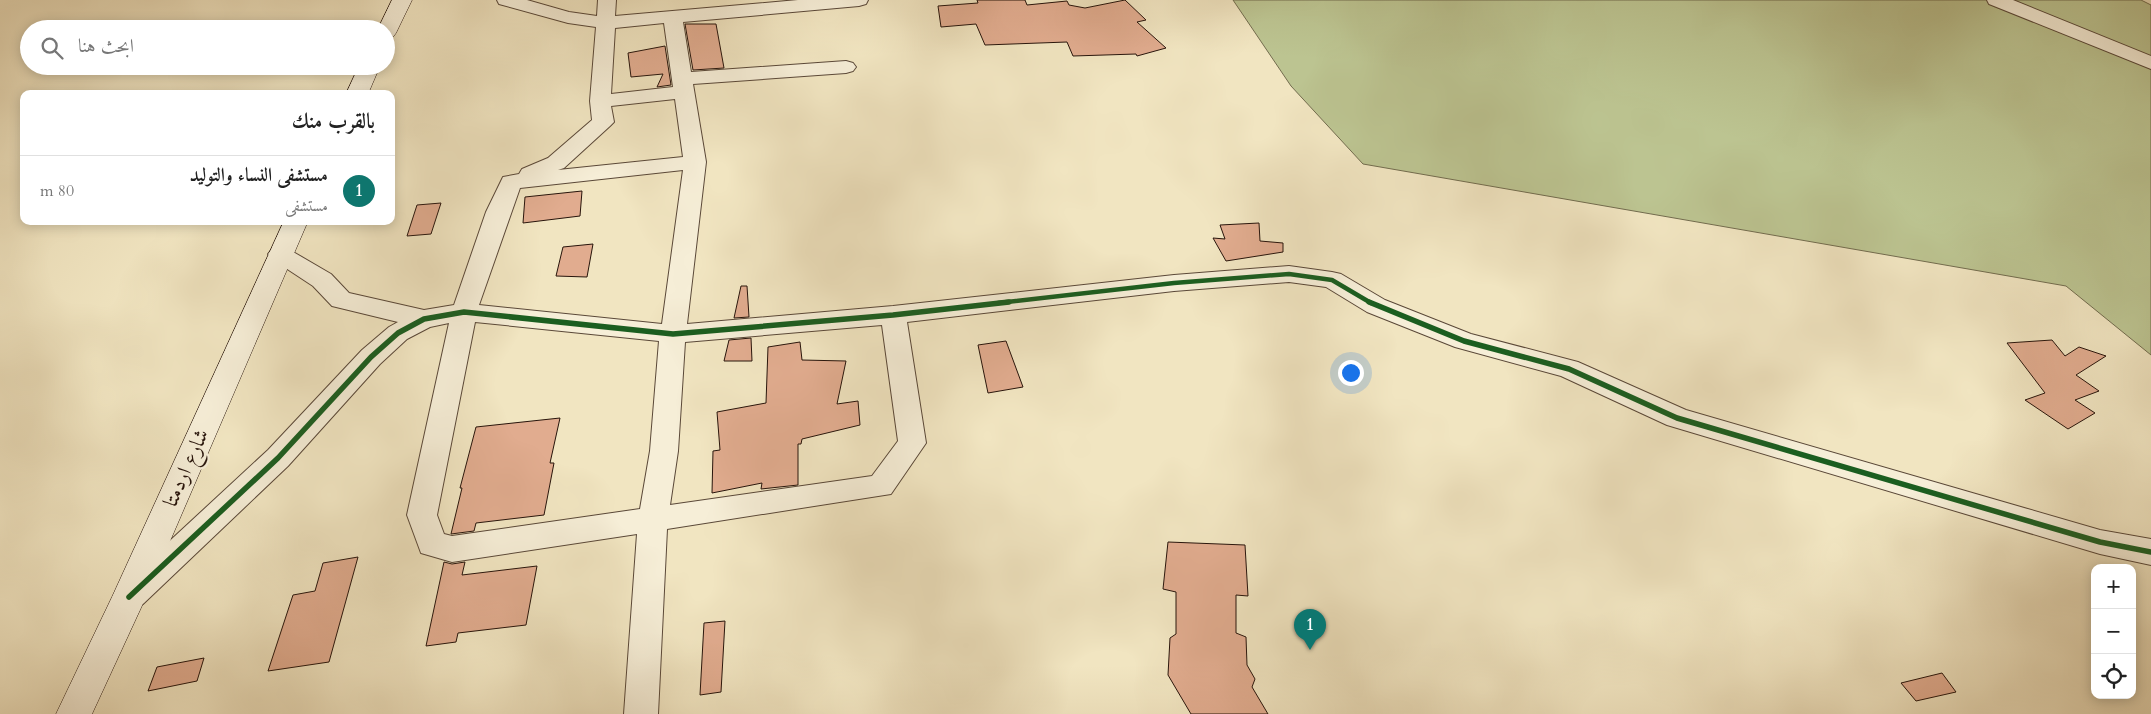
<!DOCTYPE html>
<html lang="ar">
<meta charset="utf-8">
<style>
body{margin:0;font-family:Cardo,Amiri,serif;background:#f6f6f6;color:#222;direction:rtl}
.controls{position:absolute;right:15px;bottom:15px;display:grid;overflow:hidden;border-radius:10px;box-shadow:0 2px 12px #0003}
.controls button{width:45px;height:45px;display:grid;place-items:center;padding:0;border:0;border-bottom:1px solid #e0e0e0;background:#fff;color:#222;font:25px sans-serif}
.you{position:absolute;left:1350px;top:372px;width:18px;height:18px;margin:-12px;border:4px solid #fff;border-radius:50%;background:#1a73e8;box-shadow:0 0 0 8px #1a73e833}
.badge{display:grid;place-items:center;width:32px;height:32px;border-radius:50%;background:#0f766e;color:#fff;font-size:16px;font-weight:700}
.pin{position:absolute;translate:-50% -41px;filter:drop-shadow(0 1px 2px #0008)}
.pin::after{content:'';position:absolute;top:26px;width:18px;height:15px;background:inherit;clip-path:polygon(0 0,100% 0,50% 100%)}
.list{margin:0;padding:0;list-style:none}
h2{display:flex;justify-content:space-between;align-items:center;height:65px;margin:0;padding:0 20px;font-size:21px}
h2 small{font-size:16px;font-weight:400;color:#767676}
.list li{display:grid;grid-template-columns:32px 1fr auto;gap:15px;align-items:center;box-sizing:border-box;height:70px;padding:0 20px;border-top:1px solid #e0e0e0}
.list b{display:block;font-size:19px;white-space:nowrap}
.list p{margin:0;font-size:16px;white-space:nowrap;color:#767676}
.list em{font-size:16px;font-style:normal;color:#767676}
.icon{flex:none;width:28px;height:28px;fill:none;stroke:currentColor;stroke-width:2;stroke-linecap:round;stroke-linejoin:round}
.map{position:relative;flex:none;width:2151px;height:714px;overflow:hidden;direction:ltr}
.search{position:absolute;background:#fff;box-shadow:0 2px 12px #0003;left:20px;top:20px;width:375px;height:55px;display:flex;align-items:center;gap:12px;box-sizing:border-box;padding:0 18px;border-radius:28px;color:#767676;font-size:19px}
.panel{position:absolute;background:#fff;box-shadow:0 2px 12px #0003;left:20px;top:90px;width:375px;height:135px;border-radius:10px;direction:rtl}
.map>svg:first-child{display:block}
</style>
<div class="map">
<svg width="2151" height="714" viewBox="0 0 2151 714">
<rect width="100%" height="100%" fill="#f1e5c1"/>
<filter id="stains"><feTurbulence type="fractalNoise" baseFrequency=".004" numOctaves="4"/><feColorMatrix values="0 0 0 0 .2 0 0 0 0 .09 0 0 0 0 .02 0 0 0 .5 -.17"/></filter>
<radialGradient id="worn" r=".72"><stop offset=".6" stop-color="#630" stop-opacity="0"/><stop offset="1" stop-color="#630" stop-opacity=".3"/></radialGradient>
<!-- green -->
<path fill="#bcc491" stroke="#726c4e" d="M 1233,0 L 2141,0 L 2151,5 L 2151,355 L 2066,286 L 1363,164 L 1291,86 Z"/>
<!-- building -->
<g fill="#e1ac8f" stroke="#27140b">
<path d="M 977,0 L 1025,0 L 1027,5 L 1067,1 L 1069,5 L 1085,8 L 1125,0 L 1146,20 L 1137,22 L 1166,48 L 1137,56 L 1136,54 L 1073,56 L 1067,42 L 985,45 L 976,24 L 941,27 L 938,6 L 978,3 Z"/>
<path d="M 685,24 L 716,24 L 724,68 L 693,70 Z"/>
<path d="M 665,46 L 671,85 L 657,87 L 663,74 L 631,77 L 628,53 Z"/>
<path d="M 582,191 L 580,216 L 523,223 L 525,197 Z"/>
<path d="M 441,203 L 431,234 L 407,236 L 417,205 Z"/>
<path d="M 1259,223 L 1260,241 L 1283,243 L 1283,252 L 1226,261 L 1213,238 L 1225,239 L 1220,225 Z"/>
<path d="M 593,244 L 587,277 L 556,276 L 563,247 Z"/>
<path d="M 741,286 L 747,286 L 749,317 L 734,318 Z"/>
<path d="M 751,338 L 752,361 L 724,361 L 729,340 Z"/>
<path d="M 2052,340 L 2065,356 L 2079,347 L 2106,356 L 2076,375 L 2099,391 L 2075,400 L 2095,413 L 2068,429 L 2025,400 L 2045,393 L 2007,343 Z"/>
<path d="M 1006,341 L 1023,387 L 988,393 L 978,345 Z"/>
<path d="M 800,342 L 802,360 L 846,361 L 837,404 L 858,401 L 860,425 L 802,439 L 801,444 L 798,444 L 798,485 L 761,489 L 762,483 L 712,493 L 713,451 L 720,450 L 717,412 L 766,403 L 768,347 Z"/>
<path d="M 560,418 L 550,463 L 554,463 L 544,515 L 476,523 L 474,531 L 451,534 L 462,488 L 460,488 L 476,427 Z"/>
<path d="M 1168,542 L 1245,545 L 1248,596 L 1236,595 L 1236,633 L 1246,637 L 1247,665 L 1255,679 L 1252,687 L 1268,714 L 1191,714 L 1168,675 L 1170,638 L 1176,634 L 1176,592 L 1163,589 Z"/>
<path d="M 358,557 L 329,662 L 268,671 L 293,595 L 315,591 L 323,563 Z"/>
<path d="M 444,562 L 452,564 L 465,562 L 462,575 L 537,566 L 526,625 L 458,633 L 456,642 L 426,646 Z"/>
<path d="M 725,621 L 721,692 L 700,695 L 704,623 Z"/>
<path d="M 204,658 L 197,681 L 148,691 L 157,667 Z"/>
<path d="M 1942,673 L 1956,692 L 1916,701 L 1901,683 Z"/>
</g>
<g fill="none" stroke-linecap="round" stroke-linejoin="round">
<defs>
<g id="street">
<path d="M 497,0 L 527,0 L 569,12 L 597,16 L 598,0 L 616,0 L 615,16 L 798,0 L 868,0 L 866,4 L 859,6 L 683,22 L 691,72 L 846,61 L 853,63 L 856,67 L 853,71 L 846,73 L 693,84 L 706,162 L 687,324 L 893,306 L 1174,275 L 1289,266 L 1332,272 L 1341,274 L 1385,300 L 1471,334 L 1578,362 L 1686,410 L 2100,530 L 2151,539 L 2151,565 L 2100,554 L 1667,425 L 1561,376 L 1455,347 L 1367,312 L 1326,287 L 1289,282 L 1174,291 L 907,322 L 926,443 L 891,494 L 667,529 L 658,714 L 624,714 L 637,534 L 452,562 L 421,553 L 407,515 L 449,323 L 430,327 L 407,339 L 380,364 L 288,466 L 143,604 L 132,608 L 121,604 L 116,595 L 121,586 L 268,450 L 362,350 L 389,327 L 398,322 L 332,306 L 313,286 L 272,259 L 268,254 L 272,249 L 280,246 L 288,249 L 331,274 L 349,293 L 424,310 L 454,305 L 486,212 L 503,177 L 519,174 L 522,169 L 548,158 L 592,120 L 590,101 L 596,27 L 568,23 L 499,4 ZM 664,23 L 673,87 L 611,94 L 615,28 ZM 675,99 L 683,157 L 558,170 L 564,168 L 610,126 L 614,122 L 611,106 ZM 683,170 L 662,324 L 479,305 L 520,188 ZM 475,322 L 659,341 L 650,451 L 640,509 L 452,536 L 444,534 L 437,515 ZM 882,325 L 898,441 L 872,476 L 670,505 L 678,451 L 685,342 Z"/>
<path d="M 1987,0 L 2013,0 L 2151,56 L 2151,69 L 1989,4 Z"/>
</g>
<g id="secondary">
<path d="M 392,0 L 412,0 L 396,33 L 393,37 L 386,39 L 386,29 L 378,29 Z"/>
<path d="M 359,66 L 380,66 L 368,94 L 346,94 Z"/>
<path d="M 284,221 L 308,221 L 146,597 L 92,714 L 56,714 L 112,597 Z"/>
</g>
</defs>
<!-- street casing -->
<use href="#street" stroke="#5a4838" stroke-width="2"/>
<!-- secondary casing -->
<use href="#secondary" stroke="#27140b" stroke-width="1"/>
<!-- street -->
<use href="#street" fill="#f6eed7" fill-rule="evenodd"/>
<!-- secondary -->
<use href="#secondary" fill="#f6eed7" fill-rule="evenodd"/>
<defs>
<path id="cycleway-far1" d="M 998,303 L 1174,283 L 1289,274 L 1332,280 L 1371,303"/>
<g id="cycleway">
<path d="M 1369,302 L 1464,341 L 1569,369 L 1677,418 L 2100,542 L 2151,552"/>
<path d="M 129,597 L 278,458 L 371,357 L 398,333 L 424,319 L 464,312 L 673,334 L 893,315 L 1009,302"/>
</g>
</defs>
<!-- cycleway-far1 casing -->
<use href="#cycleway-far1" stroke="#f6eed7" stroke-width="7"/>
<!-- cycleway casing -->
<use href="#cycleway" stroke="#f6eed7" stroke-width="9"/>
<!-- cycleway-far1 -->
<use href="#cycleway-far1" stroke="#1b5e20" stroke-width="4.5"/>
<!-- cycleway -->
<use href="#cycleway" stroke="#1b5e20" stroke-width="5.5"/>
</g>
<g text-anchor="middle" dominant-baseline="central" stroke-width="4.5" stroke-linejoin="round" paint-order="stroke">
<!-- street labels -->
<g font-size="21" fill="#27140b" stroke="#f6eed7">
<text transform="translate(186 468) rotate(-66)">شارع اردمتا</text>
</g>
</g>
<rect width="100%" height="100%" filter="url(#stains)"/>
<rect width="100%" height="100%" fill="url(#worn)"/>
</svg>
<div class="controls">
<button>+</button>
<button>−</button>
<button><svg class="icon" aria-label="locate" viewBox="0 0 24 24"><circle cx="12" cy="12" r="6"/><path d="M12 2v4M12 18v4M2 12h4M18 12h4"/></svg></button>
</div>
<div class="you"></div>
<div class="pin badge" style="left:1310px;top:650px">1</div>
<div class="search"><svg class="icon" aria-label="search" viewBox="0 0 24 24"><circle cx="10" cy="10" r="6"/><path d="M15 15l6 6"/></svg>ابحث هنا</div>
<section class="panel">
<h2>بالقرب منك<small></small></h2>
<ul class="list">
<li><span class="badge">1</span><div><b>مستشفى النساء والتوليد</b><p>مستشفى</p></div><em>80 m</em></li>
</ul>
</section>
</div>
